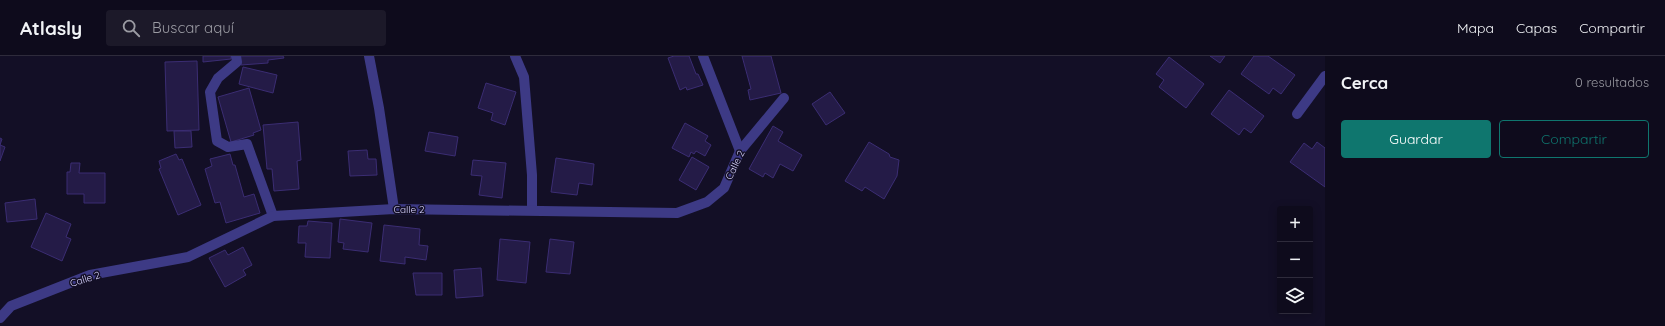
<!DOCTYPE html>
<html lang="es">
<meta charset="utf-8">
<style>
body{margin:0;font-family:Quicksand,sans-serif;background:#1c1929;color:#f1f3f6}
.controls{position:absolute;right:12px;bottom:12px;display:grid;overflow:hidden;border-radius:4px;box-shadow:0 2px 10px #0003}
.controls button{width:36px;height:36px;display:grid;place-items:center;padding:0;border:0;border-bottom:1px solid #2e2b3b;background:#0e0b1c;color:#f1f3f6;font:20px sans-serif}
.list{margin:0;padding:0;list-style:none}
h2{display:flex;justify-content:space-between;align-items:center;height:52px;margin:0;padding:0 16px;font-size:17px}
h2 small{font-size:13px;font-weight:400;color:#9b9ba3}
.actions{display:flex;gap:8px;padding:12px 16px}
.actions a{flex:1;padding:9px 0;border:1px solid #0f766e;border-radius:4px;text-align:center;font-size:14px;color:#0f766e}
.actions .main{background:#0f766e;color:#fff}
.icon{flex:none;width:22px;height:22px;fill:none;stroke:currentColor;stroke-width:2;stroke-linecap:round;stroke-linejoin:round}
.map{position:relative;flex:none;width:1325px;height:270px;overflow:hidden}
header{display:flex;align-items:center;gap:24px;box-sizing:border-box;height:56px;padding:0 20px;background:#0e0b1c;border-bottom:1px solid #2e2b3b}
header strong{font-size:19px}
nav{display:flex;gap:22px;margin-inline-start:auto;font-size:14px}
.search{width:280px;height:36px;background:#1c1929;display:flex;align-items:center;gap:10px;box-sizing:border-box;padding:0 14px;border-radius:4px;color:#9b9ba3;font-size:15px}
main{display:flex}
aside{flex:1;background:#0e0b1c}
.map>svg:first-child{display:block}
.building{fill:#241b47;stroke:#3b2d73}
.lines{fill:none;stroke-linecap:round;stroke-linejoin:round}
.minor{stroke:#3d3a85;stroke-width:10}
.labels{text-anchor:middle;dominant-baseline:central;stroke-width:3;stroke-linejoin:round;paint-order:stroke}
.street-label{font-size:10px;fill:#d9d4ff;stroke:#130f26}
</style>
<header>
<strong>Atlasly</strong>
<div class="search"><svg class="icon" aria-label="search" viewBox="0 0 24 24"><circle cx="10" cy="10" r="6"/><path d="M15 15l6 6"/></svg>Buscar aquí</div>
<nav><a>Mapa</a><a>Capas</a><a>Compartir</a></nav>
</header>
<main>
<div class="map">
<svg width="1325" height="270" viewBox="0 0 1325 270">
<rect width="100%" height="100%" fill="#130f26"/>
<!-- building -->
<g class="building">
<polygon points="203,0 231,0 231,3 203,6"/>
<polygon points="240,0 283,0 284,2 268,4 268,7 241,9"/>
<polygon points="674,0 689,0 696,18 698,18 703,29 687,34 686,31 680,34 668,2"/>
<polygon points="742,0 771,0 781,37 750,44 748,34 751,33"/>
<polygon points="1210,0 1225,0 1220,7"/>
<polygon points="1254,0 1268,0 1295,19 1281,38 1273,32 1269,38 1241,18"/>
<polygon points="1169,1 1204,28 1186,52 1159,31 1164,24 1156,18"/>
<polygon points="197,5 199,74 167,75 165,6"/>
<polygon points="243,11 277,19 273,37 239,28"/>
<polygon points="486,27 516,36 505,69 491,64 493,57 478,52"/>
<polygon points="249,32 261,74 253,77 254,79 231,86 218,41"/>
<polygon points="1229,34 1264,60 1251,77 1244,72 1239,79 1211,58"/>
<polygon points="830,36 845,57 826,69 812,48"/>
<polygon points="298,66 301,104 297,105 299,133 274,135 272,113 267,113 263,69"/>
<polygon points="685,67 708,80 705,85 711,89 705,100 696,95 694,98 691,96 689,101 672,92"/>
<polygon points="773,70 783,76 778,85 802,99 793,115 780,108 773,122 765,117 763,121 749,113"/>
<polygon points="174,75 191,75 192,91 175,92"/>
<polygon points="429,76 458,81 455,100 425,95"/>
<polygon points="0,82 2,83 0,89 5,91 0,105"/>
<polygon points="869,86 889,98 890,101 899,104 897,120 884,143 865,131 862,135 845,125"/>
<polygon points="1317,86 1325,92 1325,131 1290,106 1304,87 1312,93"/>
<polygon points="367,94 368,103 376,103 377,119 350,120 348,95"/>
<polygon points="176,98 179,104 182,103 201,149 178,159 159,113 161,112 159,105"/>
<polygon points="230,98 233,109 235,109 244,141 254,138 260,157 226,167 220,146 215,147 205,113 212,110 210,103"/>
<polygon points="692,101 709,111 696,134 679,124"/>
<polygon points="556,102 594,108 592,129 579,127 577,139 551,136"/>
<polygon points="473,104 506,107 502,142 479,139 482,120 471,119"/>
<polygon points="71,107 80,107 79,117 105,117 105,147 84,147 84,138 67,138 67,116 70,116"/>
<polygon points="35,143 37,163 7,166 5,147"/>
<polygon points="46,157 71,168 66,181 71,183 62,205 31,191"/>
<polygon points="340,163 372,167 368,196 343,193 344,187 338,186"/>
<polygon points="308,165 332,167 330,202 305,201 306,187 298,187 299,170 307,170"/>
<polygon points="384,169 420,173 419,189 428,190 426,204 405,201 405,208 380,205"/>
<polygon points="500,183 530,186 526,227 497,224"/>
<polygon points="550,183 574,186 570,218 546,216"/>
<polygon points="243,191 252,209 243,214 246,219 225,231 209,202 225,194 228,199"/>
<polygon points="481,212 483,240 456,242 454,214"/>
<polygon points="413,217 442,217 442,239 416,239"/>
</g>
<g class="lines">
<!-- minor -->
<g class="minor">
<polyline points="236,0 237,6 218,22 210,36 217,85 228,91 247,88 273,160"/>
<polyline points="369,0 379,52 394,153"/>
<polyline points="515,0 524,21 532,119 532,154"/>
<polyline points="703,0 740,95"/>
<polyline points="1297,58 1325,20"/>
<polyline points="0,262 11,250 90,219 188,201 273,160 394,153 677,157 707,146 724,132 740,95 784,42"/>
</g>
</g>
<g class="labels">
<!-- street labels -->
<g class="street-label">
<text transform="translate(735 109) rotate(-64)">Calle 2</text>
<text x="409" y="153">Calle 2</text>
<text transform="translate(85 223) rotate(-17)">Calle 2</text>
</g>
</g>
</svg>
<div class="controls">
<button>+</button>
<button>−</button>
<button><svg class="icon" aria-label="layers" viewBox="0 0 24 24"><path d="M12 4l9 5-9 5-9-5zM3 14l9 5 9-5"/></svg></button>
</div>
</div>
<aside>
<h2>Cerca<small>0 resultados</small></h2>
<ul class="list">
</ul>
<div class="actions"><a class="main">Guardar</a><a>Compartir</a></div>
</aside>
</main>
